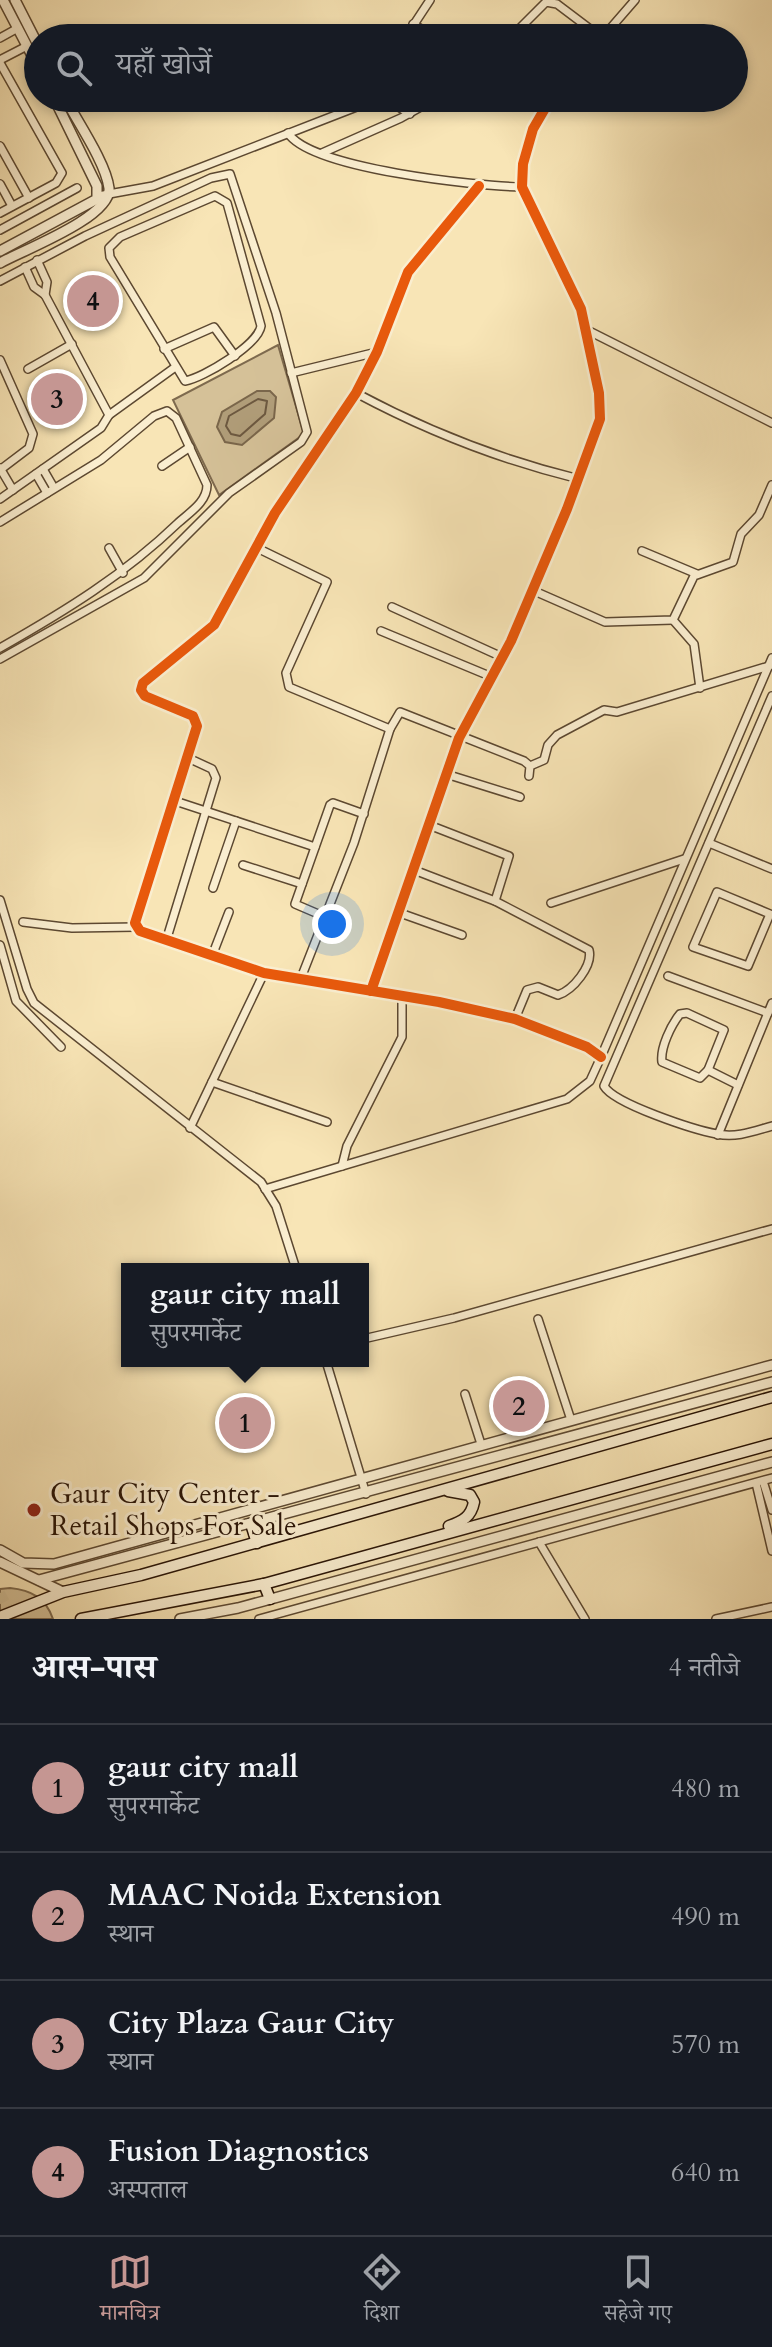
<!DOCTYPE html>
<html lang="hi">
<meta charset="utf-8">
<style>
body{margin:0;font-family:Cardo,"Noto Serif Devanagari",serif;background:#242831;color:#f1f3f6}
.you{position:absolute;left:332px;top:924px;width:28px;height:28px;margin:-20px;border:6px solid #fff;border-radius:50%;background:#1a73e8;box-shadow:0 0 0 12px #1a73e833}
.badge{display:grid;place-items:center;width:52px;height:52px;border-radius:50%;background:#c59692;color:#111;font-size:26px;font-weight:700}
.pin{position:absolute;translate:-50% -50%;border:4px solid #fff;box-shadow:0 2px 8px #0006}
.popup{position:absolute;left:121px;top:1263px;width:248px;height:104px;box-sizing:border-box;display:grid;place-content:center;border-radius:0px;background:#171b24;filter:drop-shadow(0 2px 6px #0005);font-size:26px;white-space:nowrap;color:#9ea1a6}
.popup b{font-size:30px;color:#f1f3f6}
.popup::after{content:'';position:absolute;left:50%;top:100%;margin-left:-16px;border:16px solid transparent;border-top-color:#171b24}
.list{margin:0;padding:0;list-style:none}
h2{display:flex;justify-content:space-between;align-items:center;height:104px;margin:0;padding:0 32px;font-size:34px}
h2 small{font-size:26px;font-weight:400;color:#9ea1a6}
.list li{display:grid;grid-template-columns:52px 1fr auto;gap:24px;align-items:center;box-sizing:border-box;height:128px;padding:0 32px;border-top:2px solid #363941}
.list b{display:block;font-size:30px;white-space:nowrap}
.list p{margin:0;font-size:26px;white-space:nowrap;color:#9ea1a6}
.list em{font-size:26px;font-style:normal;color:#9ea1a6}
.icon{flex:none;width:44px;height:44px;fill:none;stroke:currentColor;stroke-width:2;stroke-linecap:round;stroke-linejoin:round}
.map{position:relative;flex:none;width:772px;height:1619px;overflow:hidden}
.search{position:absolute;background:#171b24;box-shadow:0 4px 12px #0003;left:24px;right:24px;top:24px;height:88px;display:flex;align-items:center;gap:20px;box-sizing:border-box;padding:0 28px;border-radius:44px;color:#9ea1a6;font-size:30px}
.sheet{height:616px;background:#171b24}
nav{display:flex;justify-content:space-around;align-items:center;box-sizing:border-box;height:112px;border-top:2px solid #363941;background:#171b24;font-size:22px;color:#9ea1a6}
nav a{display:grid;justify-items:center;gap:4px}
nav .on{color:#c59692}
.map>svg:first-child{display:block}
.green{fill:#d5c198;stroke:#7e6a4e;stroke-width:2}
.water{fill:#b19e7a;stroke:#7a664b;stroke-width:2}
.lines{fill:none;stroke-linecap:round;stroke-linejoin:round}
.shore{stroke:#6c5840;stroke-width:2}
.secondary-tunnel{stroke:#cebb93;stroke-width:10;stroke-dasharray:10 5;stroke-linecap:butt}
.minor-casing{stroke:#5c4831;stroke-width:10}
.tertiary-casing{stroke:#5c4831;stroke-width:12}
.secondary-casing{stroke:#281305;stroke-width:13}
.minor{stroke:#faeed0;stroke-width:7}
.tertiary{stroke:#faeed0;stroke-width:9}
.secondary{stroke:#faeed0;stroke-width:10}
.cycleway-casing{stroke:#faeed0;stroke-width:15}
.cycleway{stroke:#e8590c;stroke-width:10}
.poi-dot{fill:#8f2418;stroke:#faeed0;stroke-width:3}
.labels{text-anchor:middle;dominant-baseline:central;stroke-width:6;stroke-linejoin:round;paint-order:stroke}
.poi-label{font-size:28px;fill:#281305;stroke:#faeed0;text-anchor:start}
</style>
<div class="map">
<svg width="772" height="1619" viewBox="0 0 772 1619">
<rect width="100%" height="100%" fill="#f8e5b6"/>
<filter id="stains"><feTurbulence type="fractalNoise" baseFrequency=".0025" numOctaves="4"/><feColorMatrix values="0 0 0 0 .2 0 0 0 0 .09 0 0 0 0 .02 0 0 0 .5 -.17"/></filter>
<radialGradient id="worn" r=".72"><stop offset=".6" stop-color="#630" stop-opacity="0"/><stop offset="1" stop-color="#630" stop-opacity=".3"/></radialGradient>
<!-- green -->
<g class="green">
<polygon points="278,345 304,434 219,495 173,400"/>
<path d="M10,1588C31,1590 46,1598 53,1619H0V1589Z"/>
</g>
<!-- water -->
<polygon class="water" points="257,391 270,391 276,397 274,418 242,445 225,442 217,427 222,412"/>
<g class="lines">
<!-- shore -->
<polygon class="shore" points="258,399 267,401 265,414 240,436 231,434 226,426 229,416"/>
<!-- secondary-tunnel -->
<polyline class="secondary-tunnel" points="0,1593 14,1619"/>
<defs>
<g id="minor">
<polyline points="413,24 436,38"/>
<polyline points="0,38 18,28"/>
<polyline points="405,38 430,0"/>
<polyline points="510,38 546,2 557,4 602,38 635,0"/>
<polyline points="0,60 27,46"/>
<polyline points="0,63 62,173 56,183 0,213"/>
<polyline points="384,98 410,114 408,107 413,98"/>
<path d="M288,133C311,169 477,186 522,187"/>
<polyline points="0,146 29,198"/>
<polyline points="322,153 401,118 437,98"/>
<polyline points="0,184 12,206"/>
<polyline points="479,186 408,272 377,352 356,393 275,513 214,625 143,683 141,690 145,696 193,716 197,726 135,923 140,931 264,973 439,1002 515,1019 587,1047 601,1057"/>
<polyline points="98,196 153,186 359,106 368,98"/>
<path d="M215,196L227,203L261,326C258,345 203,378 185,381L110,257L109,248L120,237Z"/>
<polyline points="0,230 77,188"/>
<polyline points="37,260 47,282 45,295"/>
<polyline points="0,281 85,236 211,178 230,174 276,313 307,432 301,442 229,493 144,578 0,659"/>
<polyline points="585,329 772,423"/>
<polyline points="164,349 214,327 235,356"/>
<polyline points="0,360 33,434 29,448 0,470"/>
<polyline points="28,369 72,344"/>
<polyline points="291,373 377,352"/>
<path d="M356,393C427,431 501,460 579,479"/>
<polyline points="109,415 174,368"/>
<polyline points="162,466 190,447"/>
<polyline points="0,468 13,490"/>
<polyline points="43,469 54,488"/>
<polyline points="36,474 47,493"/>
<polyline points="0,499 101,428 109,415 45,295 34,287 25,267"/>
<path d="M0,522L101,460L154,416L167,411L176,418L207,485C207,502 190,512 178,523C124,575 65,611 0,648"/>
<polyline points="255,547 327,582 286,673 289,687 390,729"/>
<polyline points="109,548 123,573"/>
<polyline points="642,551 697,574"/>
<polyline points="532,590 605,622 673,620 694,576 733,562 741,534 759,515 772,485"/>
<polyline points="392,607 502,657"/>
<polyline points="673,620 694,644 700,688"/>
<polyline points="381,631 492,677"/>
<path d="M772,696L604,1086C614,1104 695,1130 717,1134C737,1138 754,1131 772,1126"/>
<polyline points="530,766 544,760 548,745 557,735 604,710 617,712 769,666"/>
<polyline points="446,774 520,797"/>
<polyline points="172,800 315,847"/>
<polyline points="429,825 509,856 495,901"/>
<polyline points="709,843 772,869"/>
<polyline points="243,865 302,884"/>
<path d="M414,870L495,901L589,950C593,966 573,990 558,995L538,987L527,990L515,1019"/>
<polyline points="213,888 236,821"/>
<polygon points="717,892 770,914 748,966 693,947"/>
<polyline points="0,900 27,989 34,1003 261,1182 276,1206 296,1269"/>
<polyline points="551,903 684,859"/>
<polyline points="400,913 462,935"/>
<polyline points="323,916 295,904 330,805 333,803 364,814"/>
<polyline points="23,922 72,928 136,927"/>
<polyline points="166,941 216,778 212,769 186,757"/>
<polyline points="0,945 16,1001 61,1047"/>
<polyline points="212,956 229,912"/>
<polyline points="668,976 768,1013"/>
<polyline points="301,978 354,843 390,729 400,712 524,761 530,766 529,776"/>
<polyline points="371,991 459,738 511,641 567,509 600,419 599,393 581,309 522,187 523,164 533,129 551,98"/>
<path d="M687,1013L724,1030L708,1070L700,1078L662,1062C660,1048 671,1025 680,1014Z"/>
<polyline points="708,1070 738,1085"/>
<polyline points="212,1082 327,1122"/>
<polyline points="190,1128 264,973"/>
<polyline points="718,1135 772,1003"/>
<polyline points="342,1166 347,1146 402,1037 402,996"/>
<polyline points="265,1189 567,1099 590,1081 601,1057 772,658"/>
<polyline points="538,1319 571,1420"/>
<polyline points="363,1339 454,1318 772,1229"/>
<polyline points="326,1361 366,1494"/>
<polyline points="465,1394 481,1444"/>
<polyline points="763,1481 772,1510"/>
<polyline points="756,1483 772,1551"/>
<polyline points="539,1542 585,1619"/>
<polyline points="259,1619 772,1478"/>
<polyline points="716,1619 772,1607"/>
</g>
<g id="tertiary">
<polyline points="3,0 38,67"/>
<polyline points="15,0 38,45"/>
<polyline points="0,251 97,199 97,186 54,98"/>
<path d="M0,263C23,250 112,217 109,188C106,163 77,121 65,98"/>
<polyline points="0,1550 23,1563 54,1564 772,1365"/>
<polyline points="0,1562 63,1592"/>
<polyline points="39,1580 772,1382"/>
<polyline points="180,1619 238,1608 772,1462"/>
</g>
<g id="secondary">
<path d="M448,1491L470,1495L474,1502C471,1517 463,1521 449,1526"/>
<polyline points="251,1524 257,1543"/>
<polyline points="264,1584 270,1599"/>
<polyline points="0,1617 63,1592 141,1575 772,1397"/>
<polyline points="81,1619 264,1584 772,1444"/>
</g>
</defs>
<!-- minor casing -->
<use href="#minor" class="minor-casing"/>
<!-- tertiary casing -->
<use href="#tertiary" class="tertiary-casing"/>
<!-- secondary casing -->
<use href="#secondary" class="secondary-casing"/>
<!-- minor -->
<use href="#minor" class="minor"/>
<!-- tertiary -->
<use href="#tertiary" class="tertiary"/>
<!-- secondary -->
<use href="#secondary" class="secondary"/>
<defs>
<g id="cycleway">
<polyline points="479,186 408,272 377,352 356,393 275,513 214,625 143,683 141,690 145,696 193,716 197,726 135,923 140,931 264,973 439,1002 515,1019 587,1047 601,1057"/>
<polyline points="371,991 459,738 511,641 567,509 600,419 599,393 581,309 522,187 523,164 533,129 551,98"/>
</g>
</defs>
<!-- cycleway casing -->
<use href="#cycleway" class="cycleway-casing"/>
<!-- cycleway -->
<use href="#cycleway" class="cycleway"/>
</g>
<!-- markers -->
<circle class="poi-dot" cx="34" cy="1510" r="8"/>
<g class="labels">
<!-- poi labels -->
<g class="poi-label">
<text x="50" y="1494">Gaur City Center -<tspan x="50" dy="32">Retail Shops For Sale</tspan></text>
</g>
</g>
<rect width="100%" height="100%" filter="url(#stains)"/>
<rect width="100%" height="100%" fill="url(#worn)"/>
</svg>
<div class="you"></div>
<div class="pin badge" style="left:245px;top:1423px">1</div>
<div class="popup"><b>gaur city mall</b>सुपरमार्केट</div>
<div class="pin badge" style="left:519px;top:1406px">2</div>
<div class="pin badge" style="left:57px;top:399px">3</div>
<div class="pin badge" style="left:93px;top:301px">4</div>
<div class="search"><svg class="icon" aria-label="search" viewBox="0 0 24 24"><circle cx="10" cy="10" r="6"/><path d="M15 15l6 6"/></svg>यहाँ खोजें</div>
</div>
<section class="sheet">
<h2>आस-पास<small>4 नतीजे</small></h2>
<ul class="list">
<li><span class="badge">1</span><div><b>gaur city mall</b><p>सुपरमार्केट</p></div><em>480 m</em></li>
<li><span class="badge">2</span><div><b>MAAC Noida Extension</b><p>स्थान</p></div><em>490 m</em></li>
<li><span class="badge">3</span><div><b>City Plaza Gaur City</b><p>स्थान</p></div><em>570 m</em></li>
<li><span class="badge">4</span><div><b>Fusion Diagnostics</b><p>अस्पताल</p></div><em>640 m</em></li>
</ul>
</section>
<nav>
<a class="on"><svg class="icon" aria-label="map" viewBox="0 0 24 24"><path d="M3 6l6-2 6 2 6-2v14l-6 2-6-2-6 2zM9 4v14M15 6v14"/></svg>मानचित्र</a>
<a><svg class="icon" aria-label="directions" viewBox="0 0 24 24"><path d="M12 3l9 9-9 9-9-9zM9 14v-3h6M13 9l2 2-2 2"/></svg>दिशा</a>
<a><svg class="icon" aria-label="saved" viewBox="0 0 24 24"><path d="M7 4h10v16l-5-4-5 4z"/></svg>सहेजे गए</a>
</nav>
